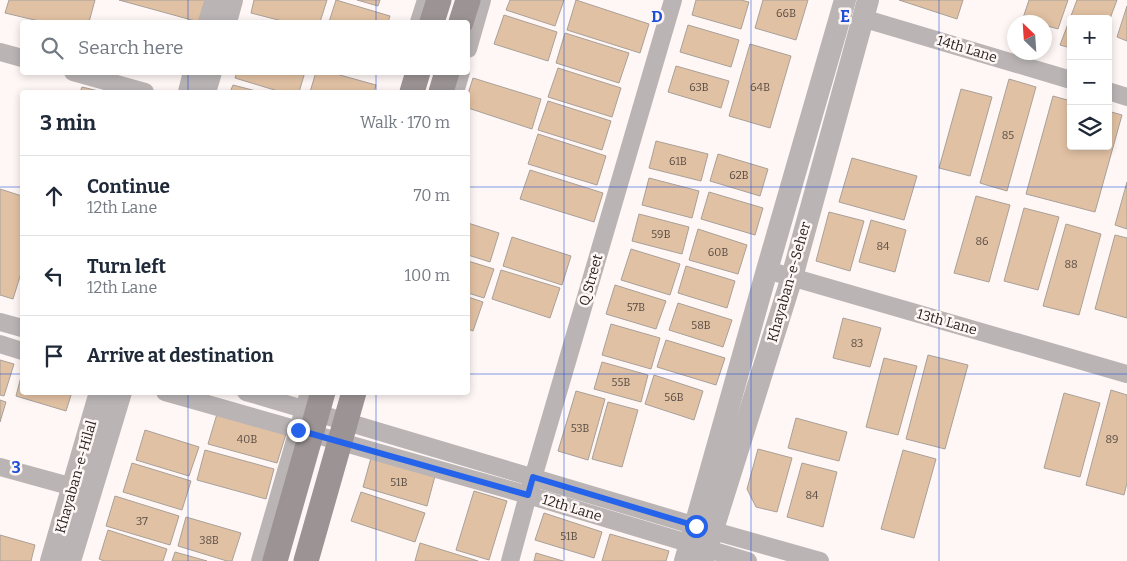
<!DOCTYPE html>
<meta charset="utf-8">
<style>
body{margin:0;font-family:Bitter,serif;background:#f6f6f7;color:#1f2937}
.controls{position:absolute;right:15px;top:15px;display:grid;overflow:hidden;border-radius:5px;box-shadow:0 2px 8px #0003}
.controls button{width:45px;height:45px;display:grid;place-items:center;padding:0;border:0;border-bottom:1px solid #e0e1e3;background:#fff;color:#1f2937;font:25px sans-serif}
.compass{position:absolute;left:1007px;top:15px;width:45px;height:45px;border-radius:50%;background:#fff;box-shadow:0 2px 8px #0003;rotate:335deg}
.stop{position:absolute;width:15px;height:15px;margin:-11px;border:4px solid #2563eb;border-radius:50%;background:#fff}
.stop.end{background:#2563eb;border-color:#fff;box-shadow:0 1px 5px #0008}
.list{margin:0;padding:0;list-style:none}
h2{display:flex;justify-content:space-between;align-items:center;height:65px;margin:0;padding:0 20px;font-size:21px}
h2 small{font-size:16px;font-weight:400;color:#747a83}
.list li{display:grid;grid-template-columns:32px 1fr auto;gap:15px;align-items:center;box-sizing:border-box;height:80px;padding:0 20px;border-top:1px solid #e0e1e3}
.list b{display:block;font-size:19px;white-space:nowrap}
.list p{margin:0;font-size:16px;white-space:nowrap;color:#747a83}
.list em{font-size:16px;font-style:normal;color:#747a83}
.icon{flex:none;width:28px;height:28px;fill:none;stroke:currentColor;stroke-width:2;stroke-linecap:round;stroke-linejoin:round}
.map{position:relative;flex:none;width:1127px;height:561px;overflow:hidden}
.search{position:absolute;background:#fff;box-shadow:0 2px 8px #0003;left:20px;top:20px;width:450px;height:55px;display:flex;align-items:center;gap:12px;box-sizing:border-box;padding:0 18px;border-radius:5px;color:#747a83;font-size:19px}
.panel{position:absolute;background:#fff;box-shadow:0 2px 8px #0003;left:20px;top:90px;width:450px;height:305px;border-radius:5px}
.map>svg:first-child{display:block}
.building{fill:#e1c1a3;stroke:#a8a099}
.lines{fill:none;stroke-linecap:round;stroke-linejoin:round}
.minor{stroke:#bab4b5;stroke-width:18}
.tertiary{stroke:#bab4b5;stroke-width:22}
.secondary{stroke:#9b9394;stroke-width:25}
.route{stroke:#2563eb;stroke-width:6}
.grid{fill:none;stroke:#1d4ed8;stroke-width:1;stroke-opacity:0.55}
.labels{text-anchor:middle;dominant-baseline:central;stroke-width:5;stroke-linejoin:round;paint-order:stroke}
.number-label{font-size:11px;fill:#584c44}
.street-label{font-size:14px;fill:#2a2524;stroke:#fff7f5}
.grid-label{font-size:16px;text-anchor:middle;font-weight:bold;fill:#1d4ed8;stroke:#fff7f5;stroke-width:5;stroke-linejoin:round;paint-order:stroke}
</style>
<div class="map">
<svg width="1127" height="561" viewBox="0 0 1127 561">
<rect width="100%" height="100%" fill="#fff7f5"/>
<!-- building -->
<g class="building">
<polygon points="9,0 95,0 89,22 43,22 5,13"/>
<polygon points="119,0 205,0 199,22"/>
<polygon points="254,0 327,0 320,22 286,22 251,13"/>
<polygon points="336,0 390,16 388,22 329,22"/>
<polygon points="357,0 380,0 378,6"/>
<polygon points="510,0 564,0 555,26 506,10"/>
<polygon points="576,0 649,24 640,53 567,30"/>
<polygon points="696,0 741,0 749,2 741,29 692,15"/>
<polygon points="763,0 808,0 796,40 755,28"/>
<polygon points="899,0 963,0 957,19"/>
<polygon points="1029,0 1068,0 1058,29 1044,25 1044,22 1037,22 1023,18"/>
<polygon points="1077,0 1117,0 1108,24 1108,19 1071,19 1071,48 1060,45"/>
<polygon points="1127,6 1127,41 1117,37"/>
<polygon points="504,15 557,32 548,61 494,44"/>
<polygon points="688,25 739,40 731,67 680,52"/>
<polygon points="565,33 629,53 619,83 556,63"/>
<polygon points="750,44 791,56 770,128 729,116"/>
<polygon points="676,66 729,81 721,108 668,92"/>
<polygon points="558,68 621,88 612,117 548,97"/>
<polygon points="237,72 305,72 299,92 281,92 235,78"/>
<polygon points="316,72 329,72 376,85 374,92 310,92"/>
<polygon points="473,78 541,99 532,129 468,108 468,94"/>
<polygon points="1009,79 1036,87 1007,191 980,183"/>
<polygon points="233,85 260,92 230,92"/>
<polygon points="82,87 103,92 80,92"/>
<polygon points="961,89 992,97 970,176 939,168"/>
<polygon points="1053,96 1071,101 1071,146 1108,146 1108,111 1122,115 1095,212 1026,194"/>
<polygon points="548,101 611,121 602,150 538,130"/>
<polygon points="538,134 606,156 597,185 528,164"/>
<polygon points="656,141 708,154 701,181 649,168"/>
<polygon points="718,154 768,169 760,196 710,181"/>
<polygon points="852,158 917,176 904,220 839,202"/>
<polygon points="530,170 603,193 594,222 520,199"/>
<polygon points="649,178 699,191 692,218 642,205"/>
<polygon points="1127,182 1127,229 1115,225"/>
<polygon points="0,189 22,196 22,270 13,299 0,295"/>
<polygon points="709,192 763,208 755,235 701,219"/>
<polygon points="976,196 1010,205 989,282 954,273"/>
<polygon points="1024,208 1059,217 1038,290 1004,281"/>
<polygon points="829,212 864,221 850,271 816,261"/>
<polygon points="639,214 689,227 682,254 632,241"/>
<polygon points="871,220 906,230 895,272 859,262"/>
<polygon points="468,223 499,233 490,262 468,255"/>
<polygon points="1066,224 1101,234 1079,315 1043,306"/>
<polygon points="698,229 747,245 738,274 689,260"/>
<polygon points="1115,235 1127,238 1127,318 1095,309"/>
<polygon points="512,237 571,256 562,285 503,266"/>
<polygon points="631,249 680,264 670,295 621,280"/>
<polygon points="468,261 494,269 484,298 468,293"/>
<polygon points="686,266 735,281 727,308 678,293"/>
<polygon points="501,270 560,288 550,318 492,299"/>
<polygon points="615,285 666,301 656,329 606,314"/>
<polygon points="468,297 483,302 473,331 468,329"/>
<polygon points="678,303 732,320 723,347 669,330"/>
<polygon points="843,318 881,328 870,367 833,358"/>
<polygon points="611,324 660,338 651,369 602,355"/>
<polygon points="666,340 725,358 716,385 657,367"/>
<polygon points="928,355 968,365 945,449 906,439"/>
<polygon points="884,358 917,366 898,435 866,427"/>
<polygon points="0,360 14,364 4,396 0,395"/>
<polygon points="602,362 648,375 641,402 594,389"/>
<polygon points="22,373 22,392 72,392 66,411 16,396"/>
<polygon points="654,375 703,391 694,420 645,404"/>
<polygon points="1111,390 1127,395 1127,483 1124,495 1086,485"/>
<polygon points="576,391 605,399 588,460 558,451"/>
<polygon points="1064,393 1100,403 1080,477 1044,468"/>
<polygon points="0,400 6,402 0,422"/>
<polygon points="608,402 638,410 622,467 592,459"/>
<polygon points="217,414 286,434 277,463 208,444"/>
<polygon points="796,418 847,432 839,461 788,448"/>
<polygon points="145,430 199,447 189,476 136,460"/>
<polygon points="758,449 792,458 777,512 756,507 747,489"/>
<polygon points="205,450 274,469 266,499 197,480"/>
<polygon points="903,450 936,459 914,538 881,529"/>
<polygon points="371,458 435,476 427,506 363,487"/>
<polygon points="132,463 191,481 182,510 123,492"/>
<polygon points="802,463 837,472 823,527 787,517"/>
<polygon points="474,491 507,501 489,560 456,550"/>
<polygon points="361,492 425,513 415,542 351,521"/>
<polygon points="115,496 179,516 170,545 106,526"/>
<polygon points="544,513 602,532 594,558 535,540"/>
<polygon points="186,517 241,533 232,561 227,561 178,546"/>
<polygon points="108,530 167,549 163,561 104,561 99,559"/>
<polygon points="610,534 669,551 666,561 602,561"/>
<polygon points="0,535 35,545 31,561 0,561"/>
<polygon points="420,543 478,561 415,561"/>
<polygon points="175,552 207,561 172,561"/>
<polygon points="536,553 563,561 534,561"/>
</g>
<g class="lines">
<!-- minor -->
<g class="minor">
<polyline points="862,18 1071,80"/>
<polyline points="419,22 426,0"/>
<polyline points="468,49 482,0"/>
<polyline points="0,52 22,58"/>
<polyline points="73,72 145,92"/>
<polyline points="1108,91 1127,97"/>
<polyline points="455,92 461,72"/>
<polyline points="767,270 1127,374"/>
<polyline points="0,322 22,328"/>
<polyline points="0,344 22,351"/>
<polyline points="165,392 528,495 748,561"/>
<polyline points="246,392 696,526 820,561"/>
<polyline points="0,467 73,487"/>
<polyline points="260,561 309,392"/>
<polyline points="510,561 528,495 673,0"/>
</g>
<!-- tertiary -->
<g class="tertiary">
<polyline points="209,22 216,0"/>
<polyline points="226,22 232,0"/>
<polyline points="189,92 194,72"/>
<polyline points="205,92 211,72"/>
<polyline points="51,561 100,392"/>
<polyline points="70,561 121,392"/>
<polyline points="685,561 767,270 845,0"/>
<polyline points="703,561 792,277 868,0"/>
</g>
<!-- secondary -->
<g class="secondary">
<polyline points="432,22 439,0"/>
<polyline points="461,22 468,0"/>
<polyline points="412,92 418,72"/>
<polyline points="441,92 447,72"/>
<polyline points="275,561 323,392"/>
<polyline points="306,561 354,392"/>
</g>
</g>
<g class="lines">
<!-- route -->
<polyline class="route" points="298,430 528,495 533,477 696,526"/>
</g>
<!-- grid -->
<path class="grid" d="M188,0V22M376,0V22M564,0V561M751,0V561M939,0V561M188,72V92M376,72V92M0,187H22M468,187H1127M0,374H22M468,374H1127M188,392V561M376,392V561"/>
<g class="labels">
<!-- number labels -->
<g class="number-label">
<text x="786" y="13">66B</text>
<text x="699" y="87">63B</text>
<text x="760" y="87">64B</text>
<text x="1008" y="135">85</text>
<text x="678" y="161">61B</text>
<text x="739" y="175">62B</text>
<text x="661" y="234">59B</text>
<text x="982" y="241">86</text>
<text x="883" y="246">84</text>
<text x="718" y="252">60B</text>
<text x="1071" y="264">88</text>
<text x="636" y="307">57B</text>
<text x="701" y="325">58B</text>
<text x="857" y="343">83</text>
<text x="621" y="382">55B</text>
<text x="674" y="397">56B</text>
<text x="580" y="428">53B</text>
<text x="247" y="439">40B</text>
<text x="1112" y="439">89</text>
<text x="399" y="482">51B</text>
<text x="812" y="495">84</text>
<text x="142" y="521">37</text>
<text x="569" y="536">51B</text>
<text x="209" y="540">38B</text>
</g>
<!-- street labels -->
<g class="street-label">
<text transform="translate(967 49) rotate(17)">14th Lane</text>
<text transform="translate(591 280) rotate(-74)">Q Street</text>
<text transform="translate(789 282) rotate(-74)">Khayaban-e-Seher</text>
<text transform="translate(947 322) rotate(16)">13th Lane</text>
<text transform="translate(76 477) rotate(-74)">Khayaban-e-Hilal</text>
<text transform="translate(572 508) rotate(17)">12th Lane</text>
</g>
</g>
<g class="grid-label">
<text x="657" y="22">D</text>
<text x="845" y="22">E</text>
<text x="16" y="473">3</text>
</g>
</svg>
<div class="controls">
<button>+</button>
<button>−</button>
<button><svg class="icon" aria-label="layers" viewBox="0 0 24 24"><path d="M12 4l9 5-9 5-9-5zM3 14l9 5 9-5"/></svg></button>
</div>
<svg class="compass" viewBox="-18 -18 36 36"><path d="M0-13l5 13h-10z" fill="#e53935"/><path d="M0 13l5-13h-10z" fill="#747a83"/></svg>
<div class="stop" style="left:696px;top:526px"></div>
<div class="stop end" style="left:298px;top:430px"></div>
<div class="search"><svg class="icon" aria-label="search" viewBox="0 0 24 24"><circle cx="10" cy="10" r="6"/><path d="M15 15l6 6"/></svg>Search here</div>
<section class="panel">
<h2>3 min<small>Walk · 170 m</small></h2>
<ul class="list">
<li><svg class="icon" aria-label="ahead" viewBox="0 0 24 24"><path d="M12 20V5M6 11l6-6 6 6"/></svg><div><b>Continue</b><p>12th Lane</p></div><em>70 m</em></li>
<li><svg class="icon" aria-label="left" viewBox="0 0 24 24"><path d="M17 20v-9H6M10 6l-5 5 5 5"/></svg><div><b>Turn left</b><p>12th Lane</p></div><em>100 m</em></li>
<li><svg class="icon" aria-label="arrive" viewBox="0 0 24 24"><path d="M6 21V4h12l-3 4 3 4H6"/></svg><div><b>Arrive at destination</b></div></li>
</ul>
</section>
</div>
